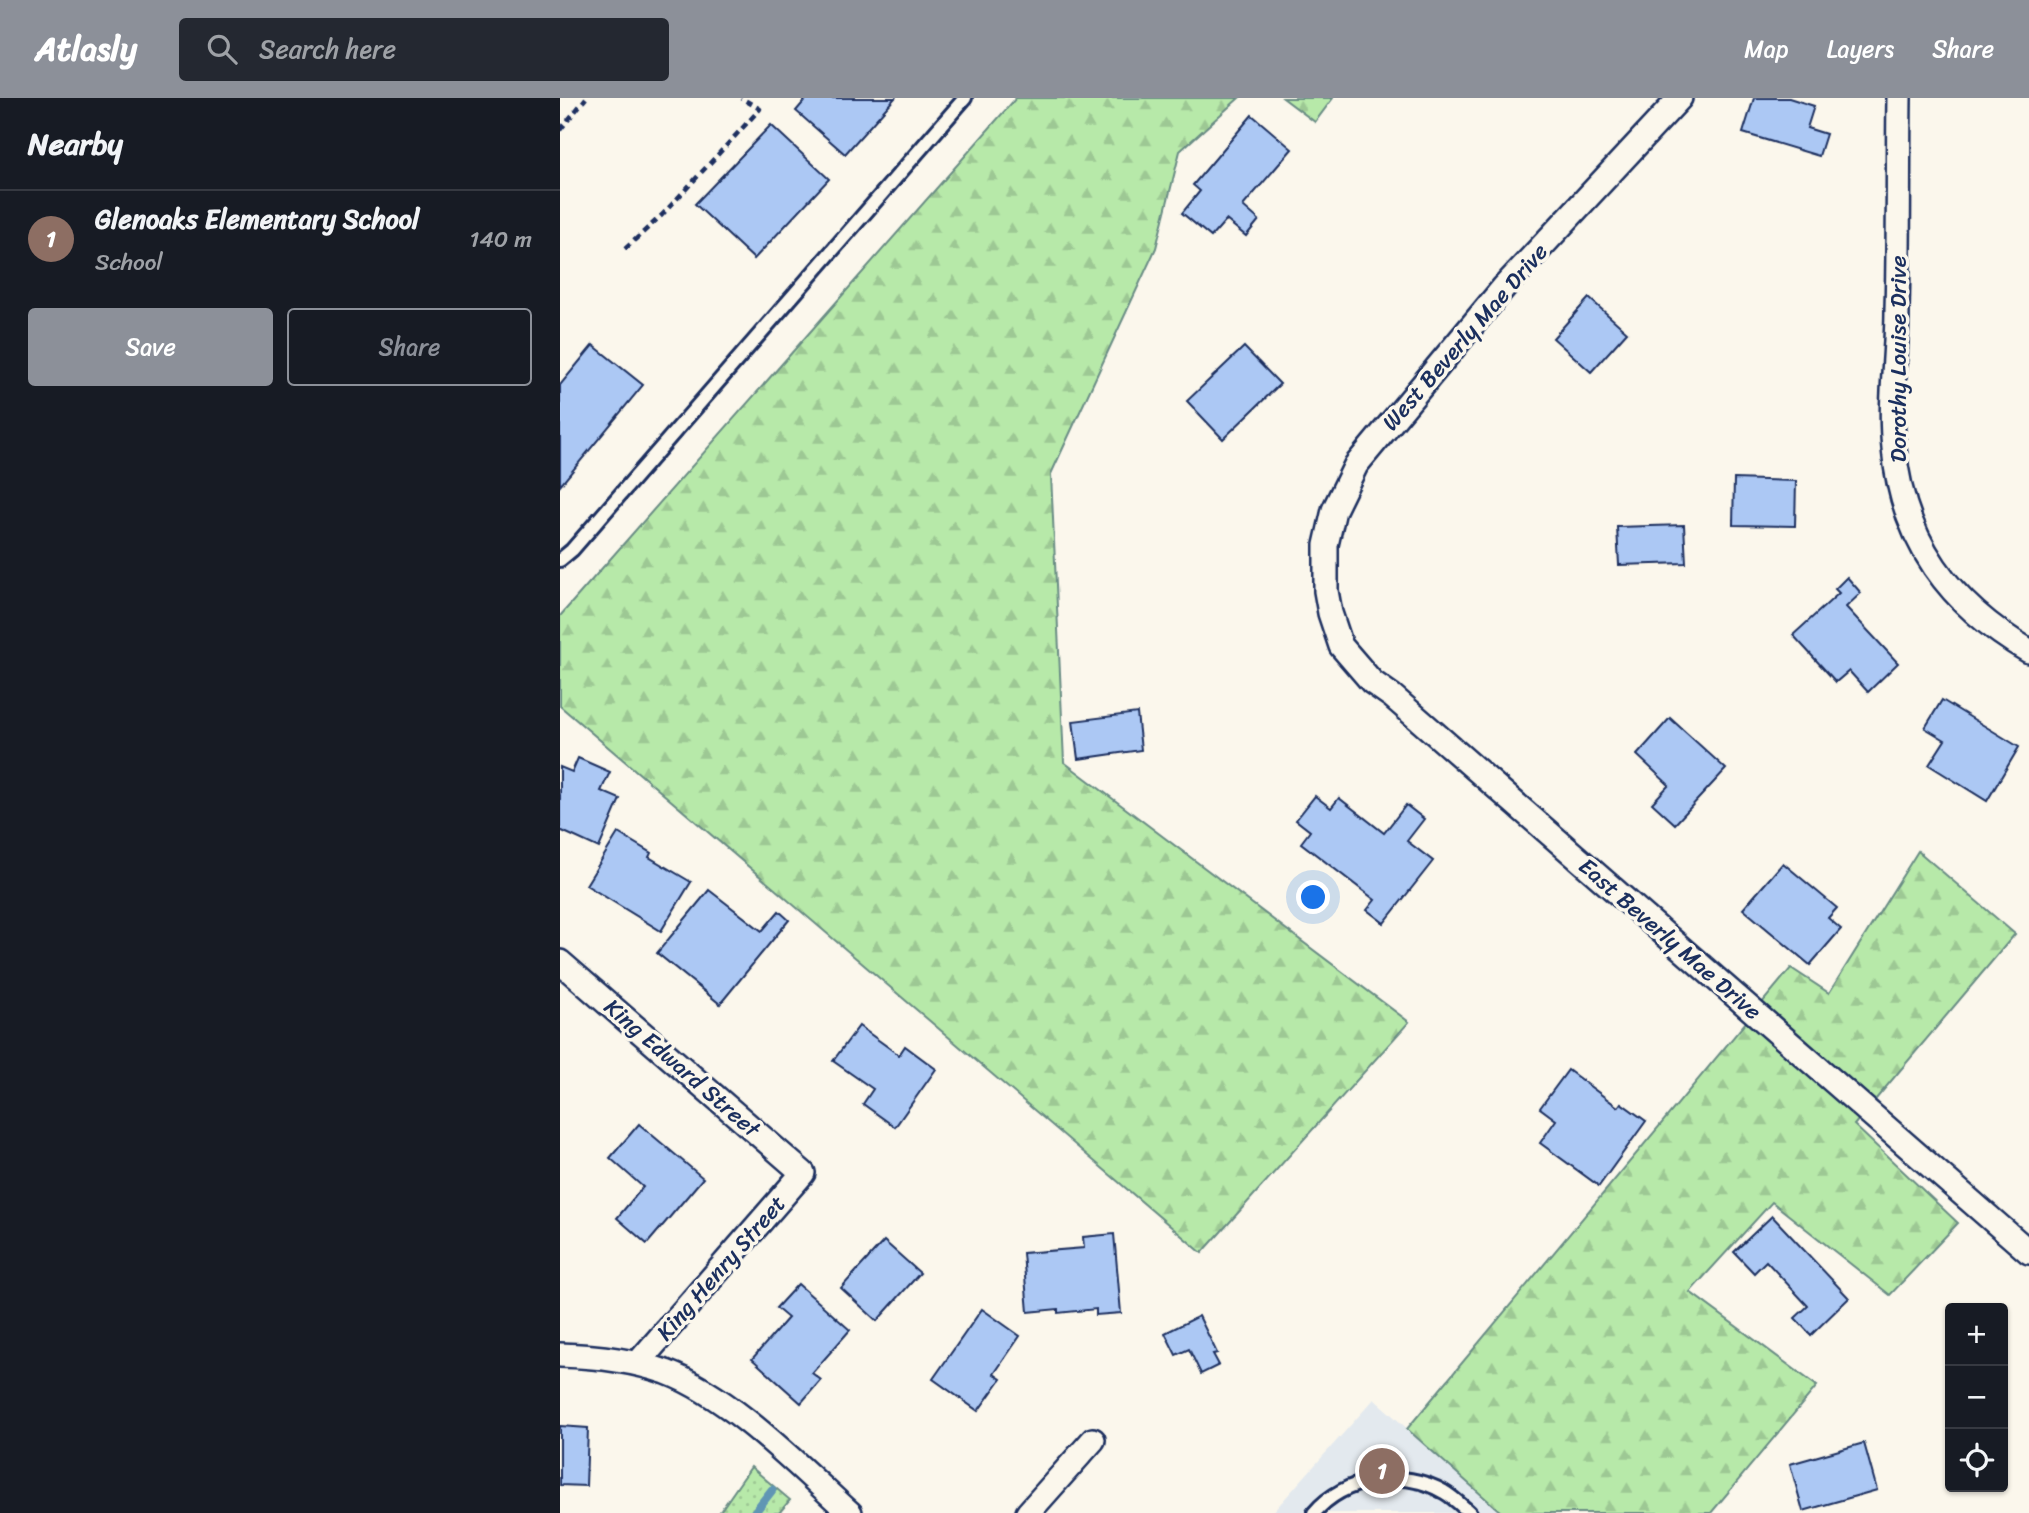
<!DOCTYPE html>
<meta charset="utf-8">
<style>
body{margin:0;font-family:Sriracha,sans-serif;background:#242831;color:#f1f3f6}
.controls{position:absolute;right:21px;bottom:21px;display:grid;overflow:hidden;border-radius:7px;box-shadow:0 2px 5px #0004}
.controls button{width:63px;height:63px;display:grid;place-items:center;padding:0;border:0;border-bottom:2px solid #363941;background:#171b24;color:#f1f3f6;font:35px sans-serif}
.you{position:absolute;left:754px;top:800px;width:24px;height:24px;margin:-18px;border:5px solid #fff;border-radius:50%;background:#1a73e8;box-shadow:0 0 0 10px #1a73e833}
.badge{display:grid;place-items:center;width:46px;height:46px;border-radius:50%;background:#8c9099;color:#fff;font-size:23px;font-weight:700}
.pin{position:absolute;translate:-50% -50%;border:4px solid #fff;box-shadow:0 2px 7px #0006}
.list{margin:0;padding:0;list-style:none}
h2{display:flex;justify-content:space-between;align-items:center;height:91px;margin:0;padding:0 28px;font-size:30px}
h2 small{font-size:23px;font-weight:400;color:#9ea1a6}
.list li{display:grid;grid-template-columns:46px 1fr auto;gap:21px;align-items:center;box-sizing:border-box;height:98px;padding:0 28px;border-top:2px solid #363941}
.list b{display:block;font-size:26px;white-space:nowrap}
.list p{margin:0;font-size:23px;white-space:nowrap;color:#9ea1a6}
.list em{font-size:23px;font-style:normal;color:#9ea1a6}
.actions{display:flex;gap:14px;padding:21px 28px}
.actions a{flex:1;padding:16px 0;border:2px solid #8c9099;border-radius:7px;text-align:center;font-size:24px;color:#8c9099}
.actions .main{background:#8c9099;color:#fff}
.icon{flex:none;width:38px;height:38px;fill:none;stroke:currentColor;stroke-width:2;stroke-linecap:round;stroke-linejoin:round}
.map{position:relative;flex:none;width:1469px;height:1415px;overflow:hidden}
header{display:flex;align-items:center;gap:42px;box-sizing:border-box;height:98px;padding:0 35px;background:#8c9099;color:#fff}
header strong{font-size:33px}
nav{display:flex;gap:38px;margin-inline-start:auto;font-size:24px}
.search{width:490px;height:63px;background:#242831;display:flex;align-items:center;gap:18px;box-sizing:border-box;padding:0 24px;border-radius:7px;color:#9ea1a6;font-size:26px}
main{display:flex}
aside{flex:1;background:#171b24}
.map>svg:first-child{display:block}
.built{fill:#e3e9ee}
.green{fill:url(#green-dots);stroke:#698c84;stroke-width:2}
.forest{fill:url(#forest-firs);stroke:#698c84;stroke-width:2}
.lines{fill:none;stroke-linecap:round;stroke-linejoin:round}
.stream{stroke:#6096b4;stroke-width:9}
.building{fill:#acc8f4;stroke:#1b2f5e;stroke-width:2}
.lane-casing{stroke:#1b2f5e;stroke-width:18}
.street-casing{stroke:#1b2f5e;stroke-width:28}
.path{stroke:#1b2f5e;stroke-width:4.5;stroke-dasharray:7 5;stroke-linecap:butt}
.lane{stroke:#fbf7ec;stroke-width:12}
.street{stroke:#fbf7ec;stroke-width:23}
.labels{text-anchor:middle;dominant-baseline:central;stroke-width:7;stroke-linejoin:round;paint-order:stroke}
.street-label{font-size:23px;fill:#1b2f5e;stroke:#fbf7ec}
</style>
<header>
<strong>Atlasly</strong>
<div class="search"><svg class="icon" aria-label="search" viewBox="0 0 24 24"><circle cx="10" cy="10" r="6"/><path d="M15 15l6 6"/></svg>Search here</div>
<nav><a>Map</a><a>Layers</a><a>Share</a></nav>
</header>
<main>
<aside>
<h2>Nearby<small></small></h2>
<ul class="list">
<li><span class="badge" style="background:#8d6e63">1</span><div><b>Glenoaks Elementary School</b><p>School</p></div><em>140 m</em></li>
</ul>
<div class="actions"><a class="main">Save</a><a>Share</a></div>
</aside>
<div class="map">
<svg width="1469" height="1415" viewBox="0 0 1469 1415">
<defs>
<pattern id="green-dots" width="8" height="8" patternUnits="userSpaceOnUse" patternTransform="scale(1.75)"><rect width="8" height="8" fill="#b7e9a9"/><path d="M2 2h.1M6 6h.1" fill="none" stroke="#9dc894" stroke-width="1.8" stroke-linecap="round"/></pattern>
<pattern id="forest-firs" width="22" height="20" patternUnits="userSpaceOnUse" patternTransform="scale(1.75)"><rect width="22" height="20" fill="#b7e9a9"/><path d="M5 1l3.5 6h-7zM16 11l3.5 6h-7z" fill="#9dc894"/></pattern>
</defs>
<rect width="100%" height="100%" fill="#fbf7ec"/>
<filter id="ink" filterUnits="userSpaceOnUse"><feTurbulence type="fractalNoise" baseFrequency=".0143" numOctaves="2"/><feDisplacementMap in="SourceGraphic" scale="14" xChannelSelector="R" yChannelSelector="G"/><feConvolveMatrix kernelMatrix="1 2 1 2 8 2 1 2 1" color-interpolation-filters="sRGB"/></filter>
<g filter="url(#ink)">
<!-- built -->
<polygon class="built" points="814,1301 942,1415 712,1415"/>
<!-- green -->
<polygon class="green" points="191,1369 230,1402 219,1415 159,1415"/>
<!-- forest -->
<g class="forest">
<polygon points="456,0 679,0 620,53 596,150 491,376 504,664 849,924 642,1155 0,608 0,518"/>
<polygon points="723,0 773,0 755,24"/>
<polygon points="1358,753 1455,836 1294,1027 1398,1125 1330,1197 1212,1104 1130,1194 1257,1288 1151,1415 942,1415 847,1331 1231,870 1269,895"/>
</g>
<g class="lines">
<!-- stream -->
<polyline class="stream" points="194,1415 212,1392"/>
</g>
<!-- building -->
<g class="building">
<polygon points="247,0 335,0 285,56 236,13"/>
<polygon points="1194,0 1229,0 1254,8 1247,30 1266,36 1259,58 1183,35"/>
<polygon points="692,17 732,51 683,108 699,122 686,138 666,122 651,139 622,115 640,93 633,87"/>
<polygon points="211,27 269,81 194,161 135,106"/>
<polygon points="1029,200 1067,234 1031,274 993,240"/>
<polygon points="33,247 83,287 0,388 0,287"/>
<polygon points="684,249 720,286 663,341 627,303"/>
<polygon points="1174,381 1236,383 1235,428 1173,427"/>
<polygon points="1124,427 1126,465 1059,467 1057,429"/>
<polygon points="1287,479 1301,495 1286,509 1338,565 1308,594 1289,573 1276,584 1233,537 1279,495 1275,491"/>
<polygon points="1382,602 1459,649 1427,703 1369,667 1385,642 1365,630"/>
<polygon points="577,615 581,652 518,661 513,623"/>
<polygon points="1110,620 1166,671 1115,726 1092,705 1109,687 1077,657"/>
<polygon points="18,660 50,674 41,693 60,701 39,750 0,732 0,669 12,674"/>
<polygon points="755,698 771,710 779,700 824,735 846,707 864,721 847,743 873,763 824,825 807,812 815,802 741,745 750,733 736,722"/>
<polygon points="58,735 91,755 89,759 131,784 101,833 26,787"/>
<polygon points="1223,765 1277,810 1268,820 1281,831 1250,867 1183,811"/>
<polygon points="149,792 202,833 219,813 229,822 160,906 97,855"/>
<polygon points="299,928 339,957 345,948 376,971 335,1029 303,1006 313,991 273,963"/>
<polygon points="1008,972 1058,1009 1061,1005 1086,1023 1039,1088 980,1045 996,1022 980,1010"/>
<polygon points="79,1026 143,1080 87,1146 57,1120 83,1089 50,1060"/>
<polygon points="1212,1118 1289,1200 1251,1237 1235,1220 1248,1208 1206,1163 1194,1175 1174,1154"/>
<polygon points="554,1136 561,1215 536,1217 536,1211 498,1215 498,1211 468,1214 463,1155 524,1150 523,1139"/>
<polygon points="324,1143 360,1175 317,1223 281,1190"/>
<polygon points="238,1186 290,1232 252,1275 261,1282 241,1305 192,1261 228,1220 216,1210"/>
<polygon points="422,1211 460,1238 434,1276 441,1281 418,1313 373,1281"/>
<polygon points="639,1218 657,1255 653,1256 659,1267 641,1276 629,1251 616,1257 605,1235"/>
<polygon points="0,1328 28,1330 26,1388 0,1387"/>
<polygon points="1304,1345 1317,1392 1243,1413 1230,1366"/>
</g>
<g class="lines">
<defs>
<g id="lane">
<polyline points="0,462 12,452 405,0"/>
<path d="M754,1415C784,1379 844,1370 884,1394C893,1399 902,1408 910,1415"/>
</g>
<g id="street">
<polyline points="1120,0 944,189 796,367 774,412 766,447 766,493 770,515 781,548 812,584 832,598 1469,1154"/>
<path d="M1339,0C1338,71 1339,142 1337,212C1337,258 1329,305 1334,350C1342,443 1390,507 1469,553"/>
<polyline points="0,864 243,1075 78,1265"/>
<path d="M0,1257C36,1258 72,1262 106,1274C172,1299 238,1368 290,1415"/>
<polyline points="468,1415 533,1342"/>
</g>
</defs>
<!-- lane casing -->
<use href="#lane" class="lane-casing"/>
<!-- street casing -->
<use href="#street" class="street-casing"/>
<!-- path -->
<g class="path">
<polyline points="0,32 26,0"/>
<polyline points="65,151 102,117 200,11 181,0"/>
</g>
<!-- lane -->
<use href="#lane" class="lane"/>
<!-- street -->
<use href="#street" class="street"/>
</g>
</g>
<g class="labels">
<!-- street labels -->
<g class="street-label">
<text transform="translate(905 239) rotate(-49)">West Beverly Mae Drive</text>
<text transform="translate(1338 261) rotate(-90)">Dorothy Louise Drive</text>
<text transform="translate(1110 841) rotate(41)">East Beverly Mae Drive</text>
<text transform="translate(122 970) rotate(41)">King Edward Street</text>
<text transform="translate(161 1170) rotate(-49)">King Henry Street</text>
</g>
</g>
</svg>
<div class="controls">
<button>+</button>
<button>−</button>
<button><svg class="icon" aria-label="locate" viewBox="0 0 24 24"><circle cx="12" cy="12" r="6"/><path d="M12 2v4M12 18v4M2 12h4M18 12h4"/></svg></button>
</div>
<div class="you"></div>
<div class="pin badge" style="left:822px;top:1373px;background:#8d6e63">1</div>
</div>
</main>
